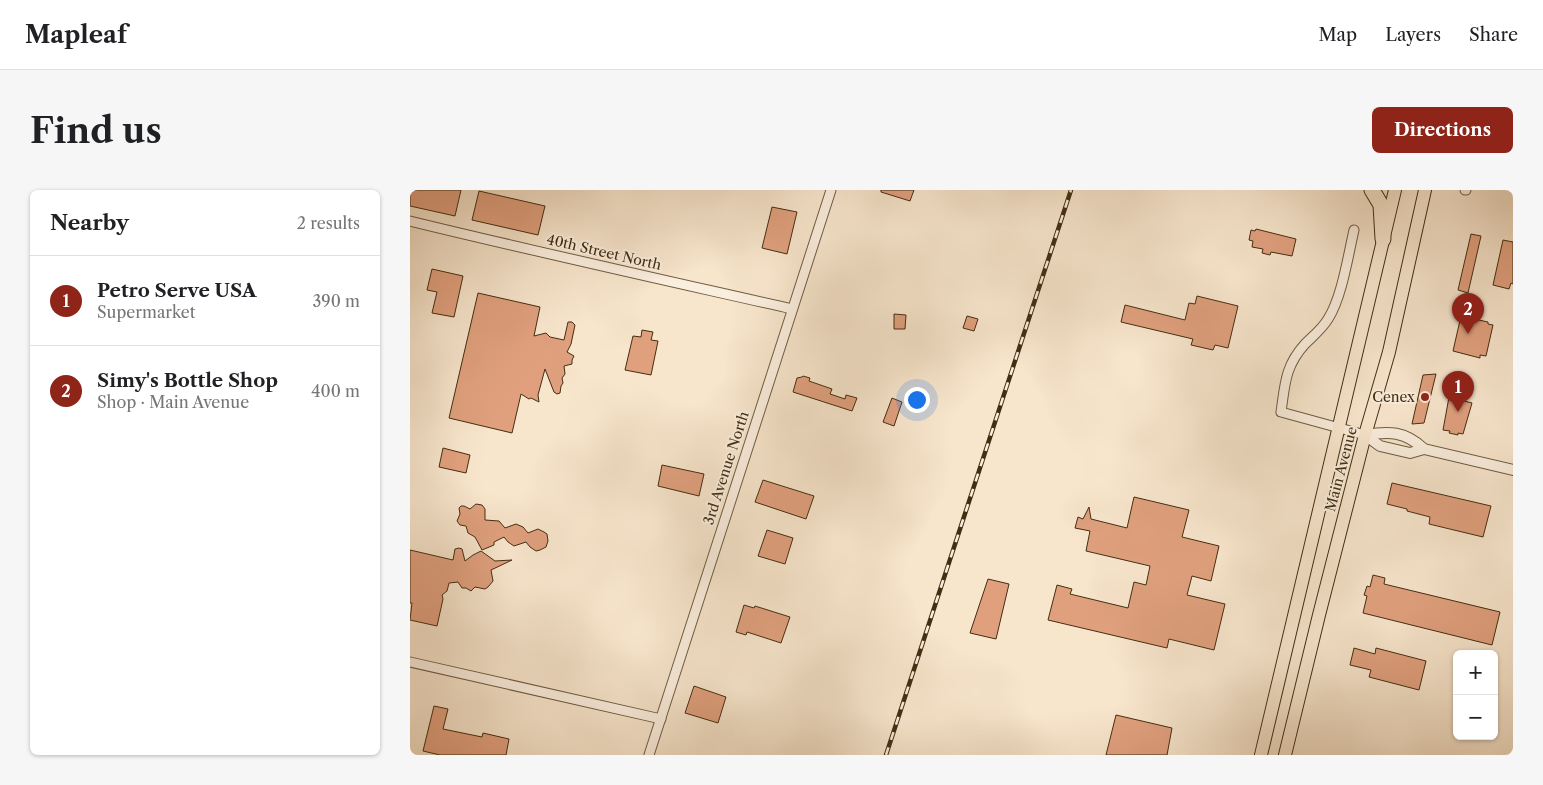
<!DOCTYPE html>
<meta charset="utf-8">
<style>
body{margin:0;font-family:"Libre Caslon Text",serif;background:#f6f6f6;color:#202124}
.controls{position:absolute;right:15px;bottom:15px;display:grid;overflow:hidden;border-radius:8px;box-shadow:0 1px 4px #0004}
.controls button{width:45px;height:45px;display:grid;place-items:center;padding:0;border:0;border-bottom:1px solid #e0e0e0;background:#fff;color:#202124;font:25px sans-serif}
.you{position:absolute;left:506px;top:209px;width:18px;height:18px;margin:-12px;border:4px solid #fff;border-radius:50%;background:#1a73e8;box-shadow:0 0 0 8px #1a73e833}
.badge{display:grid;place-items:center;width:32px;height:32px;border-radius:50%;background:#8f2418;color:#fff;font-size:16px;font-weight:700}
.pin{position:absolute;translate:-50% -41px;filter:drop-shadow(0 1px 2px #0008)}
.pin::after{content:'';position:absolute;top:26px;width:18px;height:15px;background:inherit;clip-path:polygon(0 0,100% 0,50% 100%)}
.list{margin:0;padding:0;list-style:none}
h2{display:flex;justify-content:space-between;align-items:center;height:65px;margin:0;padding:0 20px;font-size:21px}
h2 small{font-size:16px;font-weight:400;color:#757577}
.list li{display:grid;grid-template-columns:32px 1fr auto;gap:15px;align-items:center;box-sizing:border-box;height:90px;padding:0 20px;border-top:1px solid #e0e0e0}
.list b{display:block;font-size:19px;white-space:nowrap}
.list p{margin:0;font-size:16px;white-space:nowrap;color:#757577}
.list em{font-size:16px;font-style:normal;color:#757577}
.map{position:relative;flex:none;width:1103px;height:565px;overflow:hidden;border-radius:8px}
header{display:flex;align-items:center;gap:30px;box-sizing:border-box;height:70px;padding:0 25px;background:#fff;border-bottom:1px solid #e0e0e0}
header strong{font-size:24px}
nav{display:flex;gap:28px;margin-inline-start:auto;font-size:18px}
.intro{display:flex;align-items:center;justify-content:space-between;box-sizing:border-box;height:120px;padding:0 30px}
h1{margin:0;font-size:35px}
.button{padding:12px 22px;border-radius:8px;background:#8f2418;color:#fff;font-size:18px;font-weight:700}
main{display:flex;gap:30px;padding:0 30px}
aside{flex:1;background:#fff;border-radius:8px;box-shadow:0 1px 4px #0004}
.map>svg:first-child{display:block}
.building{fill:#e0a07e;stroke:#432e11}
.lines{fill:none;stroke-linecap:round;stroke-linejoin:round}
.minor-casing{stroke:#705c40;stroke-width:11}
.tertiary-casing{stroke:#705c40;stroke-width:12}
.primary-casing{stroke:#432e11;stroke-width:14}
.motorway-casing{stroke:#432e11;stroke-width:17}
.minor{stroke:#faeede;stroke-width:9}
.tertiary{stroke:#faeede;stroke-width:10}
.primary{stroke:#f7e5cc;stroke-width:12}
.motorway{stroke:#f7e5cc;stroke-width:15}
.rail-casing{stroke:#432e11;stroke-width:4.5}
.rail{stroke:#faeede;stroke-width:2.5;stroke-dasharray:8;stroke-linecap:butt}
.poi-dot{fill:#8f2418;stroke:#faeede;stroke-width:2}
.labels{text-anchor:middle;dominant-baseline:central;stroke-width:4;stroke-linejoin:round;paint-order:stroke}
.street-label{font-size:14px;fill:#432e11;stroke:#faeede}
.poi-label{font-size:14px;fill:#432e11;stroke:#faeede;text-anchor:end}
</style>
<header>
<strong>Mapleaf</strong>
<nav><a>Map</a><a>Layers</a><a>Share</a></nav>
</header>
<div class="intro"><h1>Find us</h1><a class="button">Directions</a></div>
<main>
<aside>
<h2>Nearby<small>2 results</small></h2>
<ul class="list">
<li><span class="badge">1</span><div><b>Petro Serve USA</b><p>Supermarket</p></div><em>390 m</em></li>
<li><span class="badge">2</span><div><b>Simy's Bottle Shop</b><p>Shop · Main Avenue</p></div><em>400 m</em></li>
</ul>
</aside>
<div class="map">
<svg width="1103" height="565" viewBox="0 0 1103 565">
<rect width="100%" height="100%" fill="#f7e5cc"/>
<filter id="stains"><feTurbulence type="fractalNoise" baseFrequency=".004" numOctaves="4"/><feColorMatrix values="0 0 0 0 .2 0 0 0 0 .09 0 0 0 0 .02 0 0 0 .5 -.17"/></filter>
<radialGradient id="worn" r=".72"><stop offset=".6" stop-color="#630" stop-opacity="0"/><stop offset="1" stop-color="#630" stop-opacity=".3"/></radialGradient>
<!-- building -->
<g class="building">
<polygon points="0,0 51,0 45,26 0,16"/>
<polygon points="471,0 504,0 500,11 471,2"/>
<polygon points="69,1 135,16 128,45 62,30"/>
<polygon points="362,17 387,22 377,64 352,58"/>
<polygon points="846,39 886,49 882,66 861,62 860,65 852,63 853,59 842,57 843,51 839,50 841,40 845,41"/>
<polygon points="1061,44 1071,46 1058,103 1048,100"/>
<polygon points="1093,50 1103,52 1103,94 1101,93 1099,99 1083,95"/>
<polygon points="22,79 53,86 44,127 22,123 27,102 17,100"/>
<polygon points="68,103 130,117 124,146 136,143 140,147 154,150 158,132 162,132 165,135 161,154 157,162 164,166 162,170 162,174 154,176 155,184 152,188 153,193 151,196 150,203 147,204 144,202 135,179 128,205 129,212 121,208 119,209 111,204 102,243 39,228"/>
<polygon points="787,106 828,116 818,158 805,155 803,160 781,155 783,149 711,132 715,115 775,130 779,113 785,114"/>
<polygon points="484,124 496,125 495,139 484,139"/>
<polygon points="557,126 568,129 564,141 553,138"/>
<polygon points="1051,126 1078,132 1078,134 1083,135 1076,166 1070,165 1070,168 1043,161"/>
<polygon points="232,140 243,142 241,150 248,151 241,185 215,180 223,146 231,147"/>
<polygon points="1026,184 1014,233 1002,234 1013,185"/>
<polygon points="393,186 400,188 399,191 422,199 420,204 435,209 436,205 447,208 442,221 383,202 387,188 392,187"/>
<polygon points="1039,207 1062,213 1053,244 1048,243 1048,245 1039,243 1040,241 1033,240"/>
<polygon points="482,208 492,212 484,236 473,232"/>
<polygon points="33,258 60,265 56,283 29,277"/>
<polygon points="252,275 294,284 289,306 248,296"/>
<polygon points="353,290 404,306 396,329 345,312"/>
<polygon points="982,293 1081,316 1073,347 1019,334 1020,327 997,321 997,319 977,314"/>
<polygon points="724,307 779,320 772,347 809,356 801,391 782,386 777,405 815,414 804,460 759,449 757,458 638,430 647,395 662,399 660,404 718,418 724,392 736,395 740,376 676,361 680,341 665,338 668,327 673,329 679,317 681,329 717,338"/>
<polygon points="66,314 72,315 75,319 75,330 89,331 95,338 106,334 113,337 118,343 128,339 134,342 137,344 138,351 136,357 130,360 126,361 120,357 116,352 104,356 98,352 94,347 84,352 84,355 72,360 65,347 58,343 56,336 50,335 47,331 50,324 49,318 51,316 54,316 60,319"/>
<polygon points="357,340 383,348 375,374 348,366"/>
<polygon points="49,358 52,359 55,371 63,365 71,361 85,371 102,370 81,380 83,391 78,397 75,399 65,397 61,401 56,398 52,398 48,392 39,393 37,401 32,405 33,409 27,436 0,430 2,413 0,413 0,360 43,370 45,359"/>
<polygon points="963,385 975,388 974,394 1090,422 1082,455 953,423 957,406 954,405 957,396 960,397"/>
<polygon points="578,389 599,394 586,449 560,443"/>
<polygon points="334,415 344,418 345,416 380,427 371,453 337,442 336,445 326,442"/>
<polygon points="944,458 965,464 966,458 1016,471 1009,500 959,487 961,480 940,475"/>
<polygon points="284,496 316,507 308,533 275,523"/>
<polygon points="24,516 38,519 33,539 72,547 73,543 99,549 96,565 30,565 13,561"/>
<polygon points="706,525 762,538 757,565 696,565"/>
</g>
<g class="lines">
<defs>
<g id="minor">
<polyline points="1055,0 1056,0"/>
<path d="M0,31C127,62 254,90 382,119"/>
<path d="M944,40C938,66 932,107 918,129C912,139 903,146 895,154C875,176 875,194 871,222L955,245"/>
<polyline points="0,472 251,529"/>
<polyline points="239,565 421,0"/>
</g>
<g id="tertiary">
<path d="M955,245C979,241 995,241 1014,259L1103,280"/>
<polyline points="955,245 970,256 1000,263 1014,259"/>
</g>
<g id="primary">
<polyline points="851,565 985,0"/>
<polyline points="875,565 909,425 955,245 979,162 1015,0"/>
</g>
<polyline id="motorway" points="962,0 971,15 973,49"/>
</defs>
<!-- minor casing -->
<use href="#minor" class="minor-casing"/>
<!-- tertiary casing -->
<use href="#tertiary" class="tertiary-casing"/>
<!-- primary casing -->
<use href="#primary" class="primary-casing"/>
<!-- motorway casing -->
<use href="#motorway" class="motorway-casing"/>
<!-- minor -->
<use href="#minor" class="minor"/>
<!-- tertiary -->
<use href="#tertiary" class="tertiary"/>
<!-- primary -->
<use href="#primary" class="primary"/>
<!-- motorway -->
<use href="#motorway" class="motorway"/>
<defs>
<polyline id="rail" points="476,565 661,0"/>
</defs>
<!-- rail casing -->
<use href="#rail" class="rail-casing"/>
<!-- rail -->
<use href="#rail" class="rail"/>
</g>
<!-- markers -->
<circle class="poi-dot" cx="1015" cy="207" r="5"/>
<g class="labels">
<!-- street labels -->
<g class="street-label">
<text transform="translate(194 62) rotate(13)">40th Street North</text>
<text transform="translate(316 278) rotate(-72)">3rd Avenue North</text>
<text transform="translate(931 279) rotate(-75)">Main Avenue</text>
</g>
<!-- poi labels -->
<g class="poi-label">
<text x="1005" y="207">Cenex</text>
</g>
</g>
<rect width="100%" height="100%" filter="url(#stains)"/>
<rect width="100%" height="100%" fill="url(#worn)"/>
</svg>
<div class="controls">
<button>+</button>
<button>−</button>
</div>
<div class="you"></div>
<div class="pin badge" style="left:1048px;top:222px">1</div>
<div class="pin badge" style="left:1058px;top:144px">2</div>
</div>
</main>
